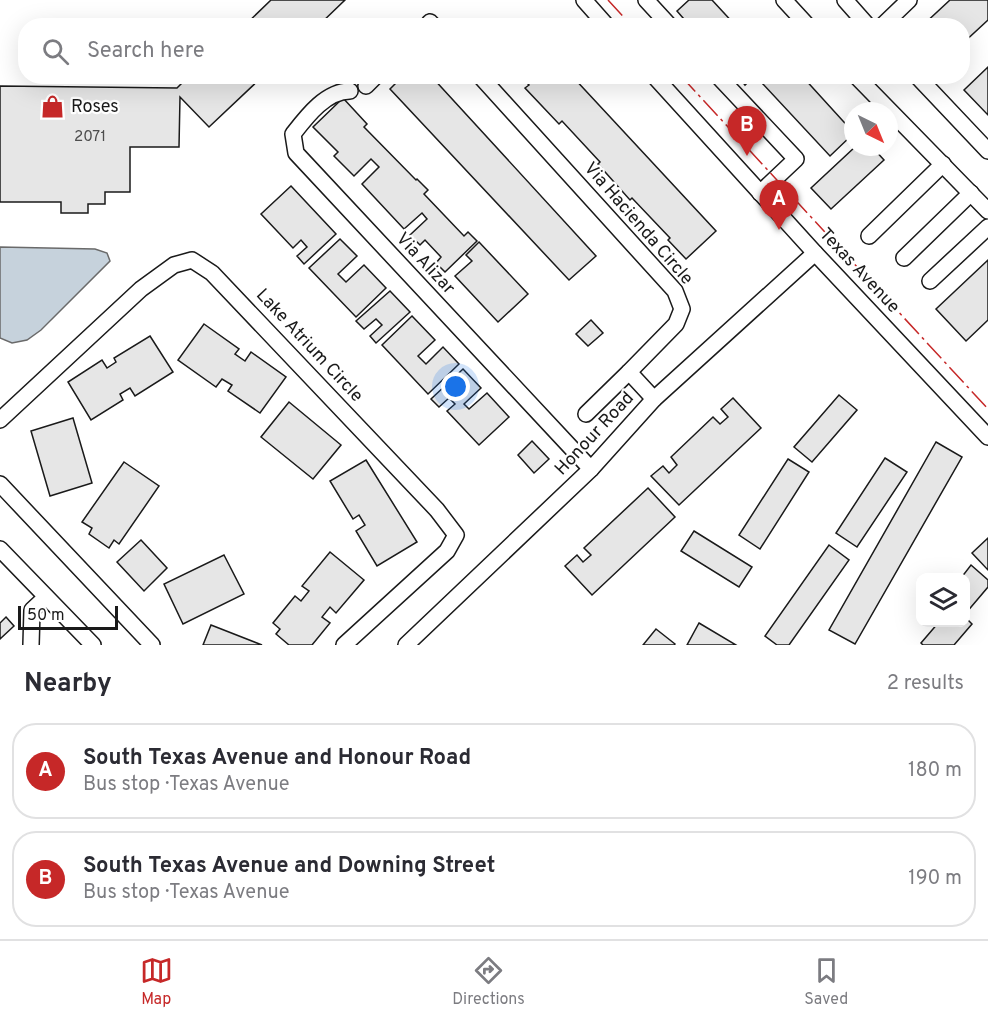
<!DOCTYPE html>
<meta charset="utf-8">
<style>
body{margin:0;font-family:Overpass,sans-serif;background:#f7f7f7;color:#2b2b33}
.controls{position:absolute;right:18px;bottom:18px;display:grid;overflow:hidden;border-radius:12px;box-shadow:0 6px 24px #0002}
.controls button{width:54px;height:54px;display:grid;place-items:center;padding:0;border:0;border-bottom:2px solid #e1e1e2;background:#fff;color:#2b2b33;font:30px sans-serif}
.compass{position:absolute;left:844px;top:102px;width:54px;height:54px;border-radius:50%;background:#fff;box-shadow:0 6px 24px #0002;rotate:137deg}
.scale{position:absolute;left:18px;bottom:15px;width:100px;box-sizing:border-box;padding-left:6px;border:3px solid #1a1a1a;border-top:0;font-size:16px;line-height:21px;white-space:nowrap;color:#1a1a1a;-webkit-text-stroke:4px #fff;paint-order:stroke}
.you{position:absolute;left:456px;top:387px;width:21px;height:21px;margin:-15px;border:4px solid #fff;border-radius:50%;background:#1a73e8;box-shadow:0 0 0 9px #1a73e833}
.badge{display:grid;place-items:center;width:39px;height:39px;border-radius:50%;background:#c62828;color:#fff;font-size:20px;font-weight:700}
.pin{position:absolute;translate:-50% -50px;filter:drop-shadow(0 2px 3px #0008)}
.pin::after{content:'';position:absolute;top:32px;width:21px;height:18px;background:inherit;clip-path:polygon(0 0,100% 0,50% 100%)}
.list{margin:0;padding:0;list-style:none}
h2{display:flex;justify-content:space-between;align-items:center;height:78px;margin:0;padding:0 24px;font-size:26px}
h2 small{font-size:20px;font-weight:400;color:#7c7c81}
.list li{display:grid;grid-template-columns:39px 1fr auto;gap:18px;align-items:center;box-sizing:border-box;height:96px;margin:0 12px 12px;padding:0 12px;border:2px solid #e1e1e2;border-radius:24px}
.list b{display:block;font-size:22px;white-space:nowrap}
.list p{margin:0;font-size:20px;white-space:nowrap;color:#7c7c81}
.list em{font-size:20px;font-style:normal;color:#7c7c81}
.icon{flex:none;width:33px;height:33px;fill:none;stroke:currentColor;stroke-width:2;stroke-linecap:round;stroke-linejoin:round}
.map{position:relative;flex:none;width:988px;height:645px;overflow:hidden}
.search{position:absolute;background:#fff;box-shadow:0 6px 24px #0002;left:18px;right:18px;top:18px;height:66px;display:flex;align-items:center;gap:15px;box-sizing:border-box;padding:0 21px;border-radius:24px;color:#7c7c81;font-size:22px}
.sheet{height:294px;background:#fff}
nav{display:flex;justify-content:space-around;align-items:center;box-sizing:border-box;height:84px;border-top:2px solid #e1e1e2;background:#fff;font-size:16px;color:#7c7c81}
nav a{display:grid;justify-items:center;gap:3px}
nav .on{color:#c62828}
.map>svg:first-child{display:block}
.water{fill:#c6d2dc;stroke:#6a6a6a;stroke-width:1.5}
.building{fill:#e6e6e6;stroke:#1a1a1a;stroke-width:1.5}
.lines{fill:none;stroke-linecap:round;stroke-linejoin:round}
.minor-casing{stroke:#1a1a1a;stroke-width:18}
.minor{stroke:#fff;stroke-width:15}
.power{stroke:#c62828;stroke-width:1.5;stroke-dasharray:21 4.5 3 4.5;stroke-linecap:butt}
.labels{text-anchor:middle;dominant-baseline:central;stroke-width:4.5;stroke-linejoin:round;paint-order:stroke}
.number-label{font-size:15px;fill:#4d4d4d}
.poi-label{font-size:18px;fill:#1a1a1a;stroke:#fff;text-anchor:start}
.street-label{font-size:18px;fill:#1a1a1a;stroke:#fff}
</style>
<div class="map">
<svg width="988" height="645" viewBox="0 0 988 645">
<rect width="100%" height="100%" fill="#fff"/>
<!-- water -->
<polygon class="water" points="0,247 95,249 107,253 110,261 41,330 27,340 12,343 0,338"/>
<!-- building -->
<g class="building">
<polygon points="271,0 345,0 318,26 244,26"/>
<polygon points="689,0 712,0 736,26 690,26 677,11"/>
<polygon points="950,0 988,0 988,20 962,44 962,26 922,26"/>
<polygon points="988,67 988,115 964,90"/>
<polygon points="189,76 263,76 209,127 180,97 179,147 130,147 130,192 105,192 105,204 88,204 88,213 61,213 61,202 0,202 0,86 177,88"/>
<polygon points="403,76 431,76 596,256 569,280 390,89"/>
<polygon points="520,76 572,76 716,231 686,259 668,240 670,238 632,198 630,200 598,164 600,162 562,121 559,124 525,88 529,85"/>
<polygon points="738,76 754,76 745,85"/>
<polygon points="768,76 802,76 853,132 853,134 830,156 762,83"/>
<polygon points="343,98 367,124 364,127 416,180 417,179 428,190 424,194 464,236 468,232 477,241 445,272 436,263 441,257 425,240 420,245 410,235 427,219 422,213 404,229 362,184 379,167 371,159 354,176 334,156 338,152 313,127"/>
<polygon points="855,147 872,147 884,160 831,209 811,188"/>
<polygon points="291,186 336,234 304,264 297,256 307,247 301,240 293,248 261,214"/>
<polygon points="340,239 357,256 338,274 346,282 364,265 386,288 356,317 309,268"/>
<polygon points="479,242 528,294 498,322 455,276 472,261 466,255"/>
<polygon points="988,260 988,320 966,341 936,309"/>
<polygon points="390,291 410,312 376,343 370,336 382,325 376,319 364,329 356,321"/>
<polygon points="412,316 435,340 418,356 426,364 443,347 459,364 428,394 382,345"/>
<polygon points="591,320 603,333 588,346 576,334"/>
<polygon points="204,324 239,349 235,354 245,361 251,352 286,377 260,413 228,391 232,385 222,379 216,387 178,360"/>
<polygon points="150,336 173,372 135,396 130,388 120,394 123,400 91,420 68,382 102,360 107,368 116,362 114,358"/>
<polygon points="463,369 481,388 464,404 469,409 487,393 509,417 479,445 447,411 455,404 449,398 439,407 431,399"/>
<polygon points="839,395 857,410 812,462 794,447"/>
<polygon points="733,398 761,428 679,505 651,476 663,466 669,473 677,465 671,457 713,417 720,424 728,417 721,409"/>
<polygon points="289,402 341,445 313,479 261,437"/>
<polygon points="73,418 92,483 50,496 31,431"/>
<polygon points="532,441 549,459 534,473 518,455"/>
<polygon points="936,442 962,457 855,644 829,630"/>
<polygon points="885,458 907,472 857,547 836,533"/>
<polygon points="788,459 809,472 760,549 739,535"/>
<polygon points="366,460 417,542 377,566 356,531 365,525 359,515 353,519 330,481"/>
<polygon points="124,462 159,486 119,544 114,540 109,548 89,534 92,528 82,522"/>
<polygon points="648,488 675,517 592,595 565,566 577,555 583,562 591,555 584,548"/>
<polygon points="694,531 752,567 739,587 681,551"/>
<polygon points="988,538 988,570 972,553"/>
<polygon points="141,540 167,568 144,591 117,562"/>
<polygon points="829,545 849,560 789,645 777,645 765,636"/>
<polygon points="330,552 364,580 336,613 330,607 322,617 330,623 312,645 289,645 276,634 280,629 273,623 295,596 301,601 309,591 302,586"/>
<polygon points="224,555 244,594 183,624 164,584"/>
<polygon points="971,565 988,580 988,587 966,613 966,578 961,578"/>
<polygon points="6,617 14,626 0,639 0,623"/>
<polygon points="966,618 972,624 954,645 923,645 921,643 939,622 966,622"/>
<polygon points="699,623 736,645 687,645"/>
<polygon points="211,625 262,645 203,645"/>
<polygon points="656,629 675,644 674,645 643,645"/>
</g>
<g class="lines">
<defs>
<g id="minor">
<polyline points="584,0 607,26"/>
<polyline points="646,0 670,26"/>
<polyline points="784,0 808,26"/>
<polyline points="845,0 868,26"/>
<polyline points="427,26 430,22 434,26"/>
<polyline points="882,26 909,0"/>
<polyline points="480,76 675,291 682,309 676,324 629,372 654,399"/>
<polyline points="654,76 815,253 988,437"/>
<polyline points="718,76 796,159 760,193"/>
<polyline points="856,76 988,211"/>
<polyline points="917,76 988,151"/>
<polyline points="366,86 376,76"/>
<path d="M350,91C326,91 307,116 293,134L296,153L591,469"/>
<polyline points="869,236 943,164"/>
<polyline points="904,258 971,193"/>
<polyline points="930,281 988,227"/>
<polyline points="586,414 629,372"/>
<polyline points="0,420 141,289 174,265 192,260 212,273 437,510 456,535 447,551 344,645"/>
<polyline points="0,484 152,645"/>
<polyline points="0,549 93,645"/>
<polyline points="31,645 32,610 46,597"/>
<polyline points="406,645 591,469 654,399 815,253"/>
</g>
</defs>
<!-- minor casing -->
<use href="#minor" class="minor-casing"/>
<!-- minor -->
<use href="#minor" class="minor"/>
<!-- power -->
<g class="power">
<polyline points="608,0 632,26"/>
<polyline points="681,76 988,409"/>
</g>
</g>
<!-- icons -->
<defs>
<symbol id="shop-bare" viewBox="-9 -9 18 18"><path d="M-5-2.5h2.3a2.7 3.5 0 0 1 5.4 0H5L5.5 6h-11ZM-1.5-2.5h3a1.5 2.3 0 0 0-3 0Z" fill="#c62828" stroke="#fff" stroke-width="2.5" paint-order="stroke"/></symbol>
</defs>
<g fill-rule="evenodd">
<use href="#shop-bare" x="36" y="90" width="33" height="33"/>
</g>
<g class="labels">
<!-- number labels -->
<g class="number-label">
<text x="90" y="137">2071</text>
</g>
<!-- poi labels -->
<g class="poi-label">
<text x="71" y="107">Roses</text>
</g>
<!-- street labels -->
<g class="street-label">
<text transform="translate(638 224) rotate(49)">Via Hacienda Circle</text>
<text transform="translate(425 264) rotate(47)">Via Alizar</text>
<text transform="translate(859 271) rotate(47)">Texas Avenue</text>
<text transform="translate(309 346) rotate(47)">Lake Atrium Circle</text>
<text transform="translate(595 434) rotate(-47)">Honour Road</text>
</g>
</g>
</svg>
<div class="controls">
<button><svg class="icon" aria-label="layers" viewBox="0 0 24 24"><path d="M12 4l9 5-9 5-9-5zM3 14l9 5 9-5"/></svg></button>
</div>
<svg class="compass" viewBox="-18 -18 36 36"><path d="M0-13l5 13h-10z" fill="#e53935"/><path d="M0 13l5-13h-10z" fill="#7c7c81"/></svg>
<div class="scale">50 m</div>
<div class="you"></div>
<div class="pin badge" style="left:779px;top:230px">A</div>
<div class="pin badge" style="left:747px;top:156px">B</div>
<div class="search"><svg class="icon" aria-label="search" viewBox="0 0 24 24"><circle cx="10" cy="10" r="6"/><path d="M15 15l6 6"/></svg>Search here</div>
</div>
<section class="sheet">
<h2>Nearby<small>2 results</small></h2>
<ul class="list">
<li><span class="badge">A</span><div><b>South Texas Avenue and Honour Road</b><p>Bus stop · Texas Avenue</p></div><em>180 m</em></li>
<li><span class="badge">B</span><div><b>South Texas Avenue and Downing Street</b><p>Bus stop · Texas Avenue</p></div><em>190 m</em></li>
</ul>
</section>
<nav>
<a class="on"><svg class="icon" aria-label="map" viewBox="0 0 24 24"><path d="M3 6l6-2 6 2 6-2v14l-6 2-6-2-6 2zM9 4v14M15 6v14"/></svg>Map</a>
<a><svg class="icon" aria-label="directions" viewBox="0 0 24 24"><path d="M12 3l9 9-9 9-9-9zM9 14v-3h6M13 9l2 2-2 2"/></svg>Directions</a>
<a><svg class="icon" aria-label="saved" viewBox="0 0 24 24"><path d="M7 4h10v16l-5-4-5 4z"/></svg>Saved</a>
</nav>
